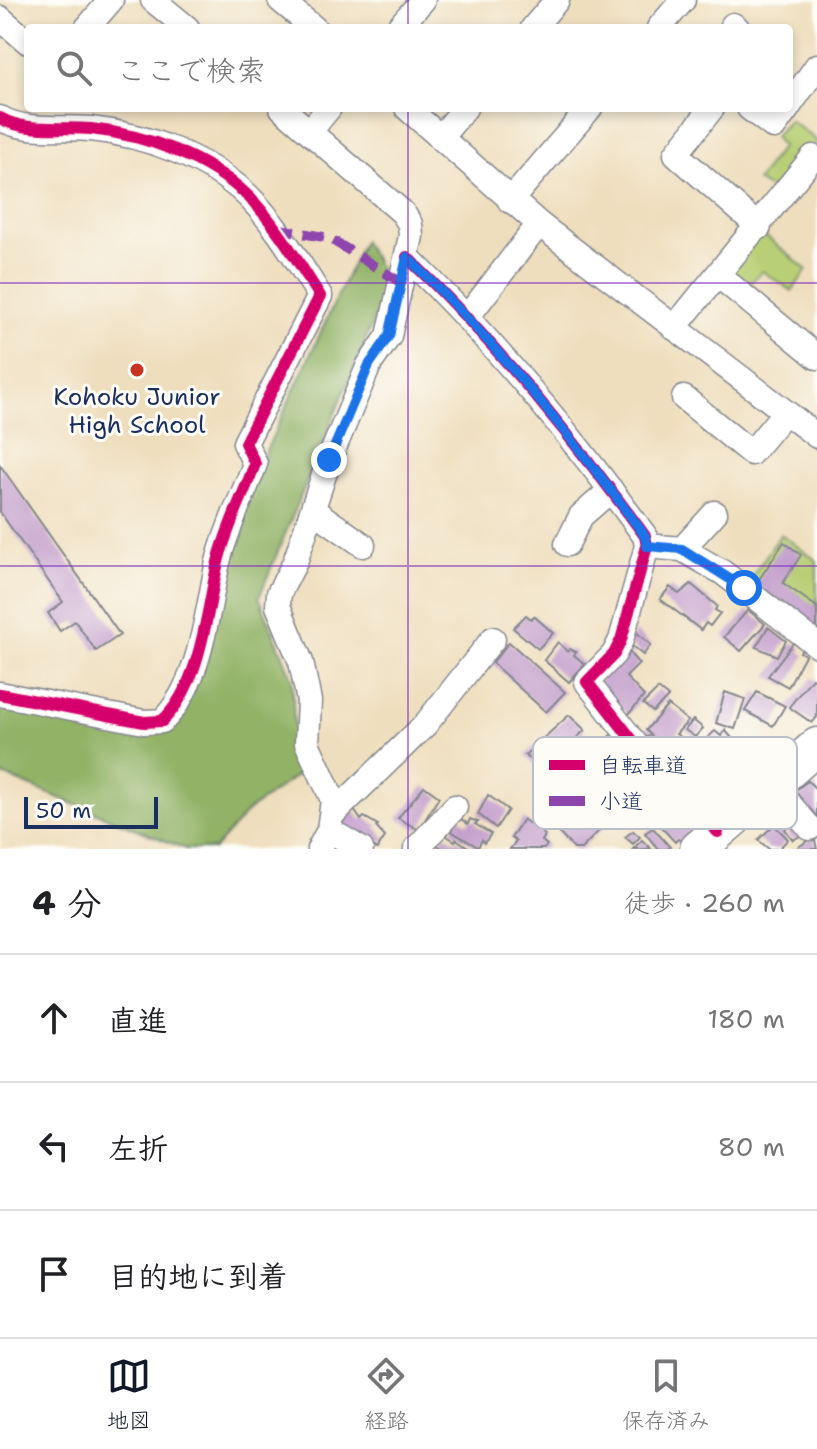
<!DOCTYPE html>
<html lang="ja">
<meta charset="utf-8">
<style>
body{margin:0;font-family:"Shantell Sans","Klee One",sans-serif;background:#f2f2f2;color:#202124}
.scale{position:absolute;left:24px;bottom:20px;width:134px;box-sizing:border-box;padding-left:8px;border:4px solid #1b2f5e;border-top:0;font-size:22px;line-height:28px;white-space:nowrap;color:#1b2f5e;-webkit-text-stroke:6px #fdfcf7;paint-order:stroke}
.stop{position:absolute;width:24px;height:24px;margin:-18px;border:6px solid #1a73e8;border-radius:50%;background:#fff}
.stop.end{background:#1a73e8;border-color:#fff;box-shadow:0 2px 8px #0008}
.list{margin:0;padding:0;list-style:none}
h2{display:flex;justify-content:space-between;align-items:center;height:104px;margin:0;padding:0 32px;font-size:34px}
h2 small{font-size:26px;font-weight:400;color:#757577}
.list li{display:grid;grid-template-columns:52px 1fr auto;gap:24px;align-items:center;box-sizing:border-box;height:128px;padding:0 32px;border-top:2px solid #e0e0e0}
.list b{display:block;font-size:30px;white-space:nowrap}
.list em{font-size:26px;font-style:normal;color:#757577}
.icon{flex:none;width:44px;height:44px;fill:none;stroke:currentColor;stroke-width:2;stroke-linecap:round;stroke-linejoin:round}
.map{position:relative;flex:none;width:817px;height:849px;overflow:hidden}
.search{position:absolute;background:#fff;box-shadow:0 4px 12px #0003;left:24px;right:24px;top:24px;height:88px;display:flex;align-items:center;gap:20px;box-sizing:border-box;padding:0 28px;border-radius:8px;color:#757577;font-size:30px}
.sheet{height:488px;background:#fff}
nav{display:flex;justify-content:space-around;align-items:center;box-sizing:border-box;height:112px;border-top:2px solid #e0e0e0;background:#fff;font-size:22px;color:#757577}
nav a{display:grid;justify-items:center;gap:4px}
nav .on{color:#111827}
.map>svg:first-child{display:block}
.green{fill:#b8cf74;stroke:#6a7f69;stroke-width:2}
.forest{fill:#92b266;stroke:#567062;stroke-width:2}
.building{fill:#c29ccb}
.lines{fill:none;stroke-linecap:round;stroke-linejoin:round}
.minor-casing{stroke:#85868e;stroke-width:27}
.highway-casing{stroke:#85868e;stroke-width:39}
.minor{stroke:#fff;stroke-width:24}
.highway{stroke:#fff;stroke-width:36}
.quiet{stroke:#8e44ad;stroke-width:10;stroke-dasharray:20 10;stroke-linecap:butt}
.cycleway-casing{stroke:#fdfcf7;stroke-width:17}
.cycleway{stroke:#d6006c;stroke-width:12}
.route{stroke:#1a73e8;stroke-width:10}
.grid{fill:none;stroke:#7b2cbf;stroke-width:2;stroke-opacity:0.55}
.poi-dot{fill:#c8321e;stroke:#fdfcf7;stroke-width:3}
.labels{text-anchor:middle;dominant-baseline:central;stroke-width:6;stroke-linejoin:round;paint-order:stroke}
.poi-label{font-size:24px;fill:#1b2f5e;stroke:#fdfcf7}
.key{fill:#fdfcf7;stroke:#b9bec9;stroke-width:2}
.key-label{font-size:22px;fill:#1b2f5e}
</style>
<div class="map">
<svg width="817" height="849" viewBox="0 0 817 849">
<rect width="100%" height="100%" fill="#fdfcf7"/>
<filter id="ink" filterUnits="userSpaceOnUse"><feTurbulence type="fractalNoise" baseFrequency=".0125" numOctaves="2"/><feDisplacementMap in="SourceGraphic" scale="16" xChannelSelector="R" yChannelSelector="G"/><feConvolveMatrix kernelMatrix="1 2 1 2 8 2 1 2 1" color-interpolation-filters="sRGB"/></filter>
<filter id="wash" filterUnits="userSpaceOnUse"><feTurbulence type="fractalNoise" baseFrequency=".006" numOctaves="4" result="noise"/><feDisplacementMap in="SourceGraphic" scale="32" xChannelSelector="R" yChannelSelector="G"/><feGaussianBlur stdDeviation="1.8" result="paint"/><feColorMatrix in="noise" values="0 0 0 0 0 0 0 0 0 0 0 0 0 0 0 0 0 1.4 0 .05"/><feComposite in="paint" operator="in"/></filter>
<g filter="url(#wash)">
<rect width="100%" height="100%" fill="#efdebd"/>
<!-- green -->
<g class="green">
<polygon points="789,120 817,141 777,194 757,181 782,146 774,137"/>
<polygon points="762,233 807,270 792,291 762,271 744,290 725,276"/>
<polygon points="781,534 817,561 817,645 744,588"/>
</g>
<!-- forest -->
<polygon class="forest" points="363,241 389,283 259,597 292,678 294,726 305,769 248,811 214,849 186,849 0,774 0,688 155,720 183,698 245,496"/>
<g id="blocks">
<!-- building -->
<g class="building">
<polygon points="0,465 120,635 96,651 75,621 60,631 48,613 63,602 0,512"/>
<polygon points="784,542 801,555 783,583 817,607 817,631 754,587"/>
<polygon points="691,584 717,606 715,610 720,613 710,626 706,623 701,630 660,599 670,587 679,594"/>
<polygon points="748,610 765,624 741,651 724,637"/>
<polygon points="526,615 531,619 534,616 553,633 538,649 513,628"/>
<polygon points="768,627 786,641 777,656 756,647"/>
<polygon points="636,632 651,645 643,655 627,642"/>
<polygon points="509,642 565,692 546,712 492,663"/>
<polygon points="558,642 568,652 570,649 576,652 574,655 585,664 569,682 544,660"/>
<polygon points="793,643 802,648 800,652 805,655 788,687 768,676"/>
<polygon points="628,651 639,664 626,677 644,696 628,715 598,683"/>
<polygon points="812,678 817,681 817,717 812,723 789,707"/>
<polygon points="658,689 668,697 653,712 643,704"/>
<polygon points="725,692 745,699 735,729 716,723"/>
<polygon points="757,692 785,706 773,726 745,711"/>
<polygon points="668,705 688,721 676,734 682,738 668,753 646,730"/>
<polygon points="569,715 585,730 542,771 525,755"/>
<polygon points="693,720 703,728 695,737 685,730"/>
<polygon points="725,730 751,760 733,776 704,741 715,731 721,736"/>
<polygon points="613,733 628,744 620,752 623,755 608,769 589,755"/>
<polygon points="650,735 659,744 654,752 642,742"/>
<polygon points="808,781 817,790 817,830 788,795"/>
<polygon points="607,785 625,803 603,822 606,824 581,849 574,849 558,832"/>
<polygon points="424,786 439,797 419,830 398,818"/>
<polygon points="488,795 508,810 496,828 478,814"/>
<polygon points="664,803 675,813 684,805 703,826 683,842 678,839 675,842 649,814"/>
<polygon points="352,807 361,820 364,817 378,825 376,827 385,837 377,849 338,825"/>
<polygon points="458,817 468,824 470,819 478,822 475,824 491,834 484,843 482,840 478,847 451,831"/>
<polygon points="523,819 545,835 542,841 547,845 544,849 510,849 516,841 511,838"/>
<polygon points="796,822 805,833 793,840 785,829"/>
<polygon points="774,825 788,839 779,849 769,849 758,840"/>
<polygon points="653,828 670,847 667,849 658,849 645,833"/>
<polygon points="633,831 640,837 633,844 625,837"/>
<polygon points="445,835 455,841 456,839 471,849 443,849 437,845"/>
<polygon points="814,836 817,849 796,849"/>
<polygon points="642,840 651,849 633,849"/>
</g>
</g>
</g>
<g filter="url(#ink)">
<use href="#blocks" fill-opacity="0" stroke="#85868e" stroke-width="2"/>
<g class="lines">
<defs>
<g id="minor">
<polyline points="153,0 187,28"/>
<polyline points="280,0 314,28"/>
<polyline points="0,18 28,42"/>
<polyline points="733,25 737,28"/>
<polyline points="87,28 111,0"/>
<polyline points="398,28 423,0"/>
<polyline points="533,28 557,0"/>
<polyline points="659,28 683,0"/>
<polyline points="789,106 817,66"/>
<polyline points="282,108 403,213 410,224 411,236 389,336 369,365 329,460 295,562 279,593 278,606 301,662 309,701 307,743 333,800 329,830 319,849"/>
<polyline points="407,108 539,224 817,436"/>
<polyline points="712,108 676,154 759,227"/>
<polyline points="749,108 774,127 788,108"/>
<path d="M0,118C26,133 62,126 91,129C146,135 207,157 248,196C277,225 298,262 320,296L245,443L255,464C243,496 226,529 218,562C207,610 201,685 162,721L144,722L0,694"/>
<polyline points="310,131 329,108"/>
<polyline points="440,138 465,108"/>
<polyline points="510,201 590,108"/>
<path d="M407,257C496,343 572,436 645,536L647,546L621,640L614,654L587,682L640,750L718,832"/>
<polyline points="718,275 817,357"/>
<polyline points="468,316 539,224"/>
<polyline points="674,328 813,157"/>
<polyline points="684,398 751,453 785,412"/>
<polyline points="313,510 363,545"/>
<polyline points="567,544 581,516 611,490"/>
<polyline points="647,546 682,549 722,572 817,645"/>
<polyline points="682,549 715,513"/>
<polyline points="773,785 810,828"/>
<polyline points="333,814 425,725 493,639"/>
<polyline points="329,830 361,849"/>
<polyline points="416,849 455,807"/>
</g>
<polyline id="highway" points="698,849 817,746"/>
</defs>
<!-- minor casing -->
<use href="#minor" class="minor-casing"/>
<!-- highway casing -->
<use href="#highway" class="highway-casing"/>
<!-- minor -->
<use href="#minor" class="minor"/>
<!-- highway -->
<use href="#highway" class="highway"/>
<!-- quiet -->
<polyline class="quiet" points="275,228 329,238 402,283"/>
<defs>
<g id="cycleway">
<path d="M0,118C26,133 62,126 91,129C146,135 207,157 248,196C277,225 298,262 320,296L245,443L255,464C243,496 226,529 218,562C207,610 201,685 162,721L144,722L0,694"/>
<path d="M407,257C496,343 572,436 645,536L647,546L621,640L614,654L587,682L640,750L718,832"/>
</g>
</defs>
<!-- cycleway casing -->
<use href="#cycleway" class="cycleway-casing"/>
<!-- cycleway -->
<use href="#cycleway" class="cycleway"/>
</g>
</g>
<g class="lines" filter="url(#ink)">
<!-- route -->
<path class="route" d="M329,460L369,365L389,336L407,257C496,343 572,436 645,536L647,546L682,549L744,588"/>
</g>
<!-- grid -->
<path class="grid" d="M408,0V28M408,108V849M0,283H817M0,566H817"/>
<!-- markers -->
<circle class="poi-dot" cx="137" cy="370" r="8"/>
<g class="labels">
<!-- poi labels -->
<g class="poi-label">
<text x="137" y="397">Kohoku Junior<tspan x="137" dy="28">High School</tspan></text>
</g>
</g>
<!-- legend -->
<rect x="533" y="737" width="264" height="92" rx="12" class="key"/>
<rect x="549" y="760" width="36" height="10" fill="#d6006c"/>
<rect x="549" y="796" width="36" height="10" fill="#8e44ad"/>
<g class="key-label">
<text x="599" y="773">自転車道</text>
<text x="599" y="809">小道</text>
</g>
</svg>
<div class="scale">50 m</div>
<div class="stop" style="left:744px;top:588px"></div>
<div class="stop end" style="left:329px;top:460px"></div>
<div class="search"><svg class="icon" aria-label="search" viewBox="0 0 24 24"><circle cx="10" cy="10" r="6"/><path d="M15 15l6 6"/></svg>ここで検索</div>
</div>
<section class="sheet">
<h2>4 分<small>徒歩 · 260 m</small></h2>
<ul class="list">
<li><svg class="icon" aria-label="ahead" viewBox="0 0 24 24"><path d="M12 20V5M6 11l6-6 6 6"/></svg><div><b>直進</b></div><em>180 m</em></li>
<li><svg class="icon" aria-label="left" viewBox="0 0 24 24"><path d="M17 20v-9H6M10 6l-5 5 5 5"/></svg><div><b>左折</b></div><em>80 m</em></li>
<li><svg class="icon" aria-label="arrive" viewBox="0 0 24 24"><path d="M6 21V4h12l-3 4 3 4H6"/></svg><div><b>目的地に到着</b></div></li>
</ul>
</section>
<nav>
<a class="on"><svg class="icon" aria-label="map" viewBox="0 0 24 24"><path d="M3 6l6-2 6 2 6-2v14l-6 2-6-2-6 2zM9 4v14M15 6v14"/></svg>地図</a>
<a><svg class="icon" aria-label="directions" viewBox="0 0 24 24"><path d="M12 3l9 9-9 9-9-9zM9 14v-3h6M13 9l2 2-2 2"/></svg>経路</a>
<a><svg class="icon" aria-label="saved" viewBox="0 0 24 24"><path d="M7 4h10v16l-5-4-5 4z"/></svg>保存済み</a>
</nav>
